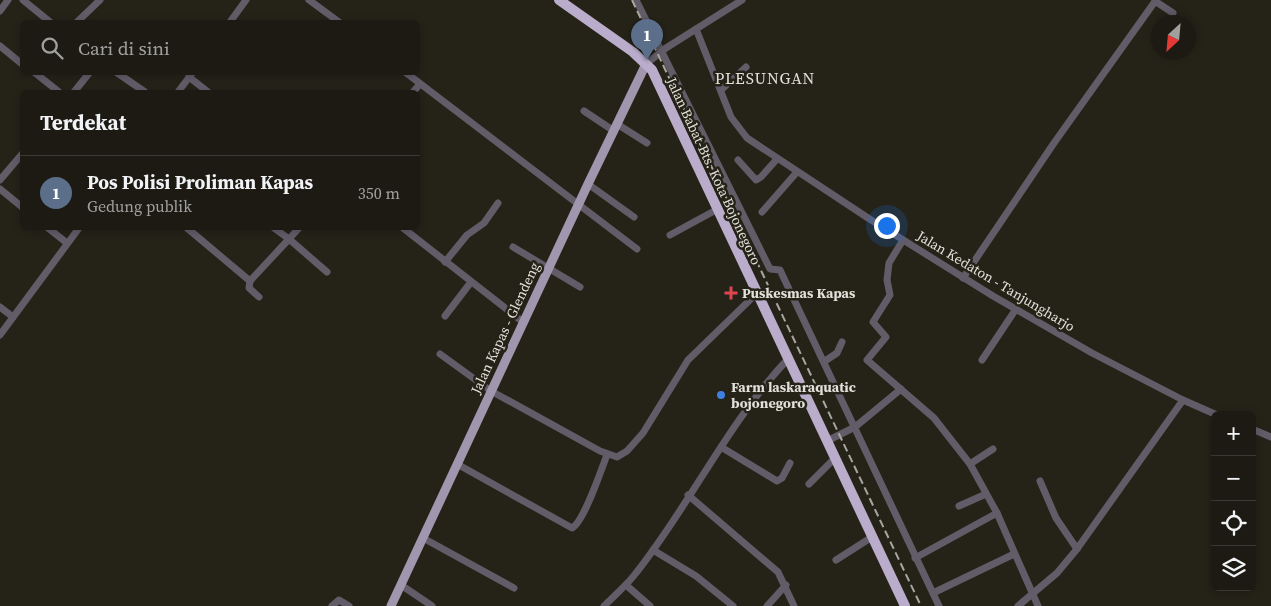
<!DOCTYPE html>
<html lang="id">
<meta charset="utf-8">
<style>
body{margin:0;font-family:"Source Serif 4",serif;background:#25231b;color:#f1f3f6}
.controls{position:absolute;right:15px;bottom:15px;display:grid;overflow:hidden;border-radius:8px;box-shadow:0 2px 8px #0003}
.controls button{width:45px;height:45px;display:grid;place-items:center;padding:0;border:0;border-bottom:1px solid #3a3832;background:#1c1a12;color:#f1f3f6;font:25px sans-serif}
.compass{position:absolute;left:1151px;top:15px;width:45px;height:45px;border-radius:50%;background:#1c1a12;box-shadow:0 2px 8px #0003;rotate:206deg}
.you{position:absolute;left:886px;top:225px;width:18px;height:18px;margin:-12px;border:4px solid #fff;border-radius:50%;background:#1a73e8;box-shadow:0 0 0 8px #1a73e833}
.badge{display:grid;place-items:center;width:32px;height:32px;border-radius:50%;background:#b45309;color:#fff;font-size:16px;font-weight:700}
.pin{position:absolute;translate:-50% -41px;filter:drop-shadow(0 1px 2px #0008)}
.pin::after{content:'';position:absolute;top:26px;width:18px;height:15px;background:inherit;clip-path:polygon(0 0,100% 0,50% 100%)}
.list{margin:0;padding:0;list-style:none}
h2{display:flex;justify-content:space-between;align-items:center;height:65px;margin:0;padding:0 20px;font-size:21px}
h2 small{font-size:16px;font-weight:400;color:#a0a19f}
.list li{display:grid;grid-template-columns:32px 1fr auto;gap:15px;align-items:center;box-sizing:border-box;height:75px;padding:0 20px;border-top:1px solid #3a3832}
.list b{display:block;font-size:19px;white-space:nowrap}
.list p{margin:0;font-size:16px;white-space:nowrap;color:#a0a19f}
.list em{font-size:16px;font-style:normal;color:#a0a19f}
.icon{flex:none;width:28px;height:28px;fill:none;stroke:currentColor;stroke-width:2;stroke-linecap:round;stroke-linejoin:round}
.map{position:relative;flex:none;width:1271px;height:606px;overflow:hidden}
.search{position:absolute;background:#1c1a12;box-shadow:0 2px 8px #0003;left:20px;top:20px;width:400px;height:55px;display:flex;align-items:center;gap:12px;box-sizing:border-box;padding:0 18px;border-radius:8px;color:#a0a19f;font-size:19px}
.panel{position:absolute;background:#1c1a12;box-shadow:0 2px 8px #0003;left:20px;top:90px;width:400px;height:140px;border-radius:8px}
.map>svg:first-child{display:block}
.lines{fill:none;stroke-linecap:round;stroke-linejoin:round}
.minor{stroke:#615c68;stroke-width:7}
.major{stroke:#a096ae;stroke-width:9}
.highway{stroke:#b9adcb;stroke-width:10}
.rail{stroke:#a8a69e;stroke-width:2;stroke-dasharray:8 4;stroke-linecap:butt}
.health-dot{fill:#e0444e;stroke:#252218;stroke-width:2}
.shop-dot{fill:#3f7fe0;stroke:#252218;stroke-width:2}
.labels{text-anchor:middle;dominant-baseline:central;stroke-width:5;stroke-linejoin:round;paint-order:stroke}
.street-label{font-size:14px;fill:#e2e0d9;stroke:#252218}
.poi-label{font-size:14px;font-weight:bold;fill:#e2e0d9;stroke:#252218;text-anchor:start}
.quarter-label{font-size:16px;letter-spacing:1px;fill:#e2e0d9;stroke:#252218}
</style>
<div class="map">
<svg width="1271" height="606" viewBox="0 0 1271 606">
<rect width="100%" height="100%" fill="#252218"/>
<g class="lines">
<!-- minor -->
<g class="minor">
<polyline points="23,0 50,22"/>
<polyline points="309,0 339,22"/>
<polyline points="636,0 770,269 780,270 939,606"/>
<polyline points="1155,1 1173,13"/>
<polyline points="0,11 8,0"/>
<polyline points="77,22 100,0"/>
<polyline points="230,22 246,0"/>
<polyline points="696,29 731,117 747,138 868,218 993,296 1092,353 1183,400 1217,415"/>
<polyline points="0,46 22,64"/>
<polyline points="646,64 666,48 742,0"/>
<polyline points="34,72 59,92"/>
<polyline points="116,72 145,92"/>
<polyline points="405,72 637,249"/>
<polyline points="189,77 208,92"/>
<polyline points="721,90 746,67"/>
<polyline points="74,92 90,72"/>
<polyline points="178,92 193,72"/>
<polyline points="413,92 420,84"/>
<polyline points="584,111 614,131"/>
<polyline points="617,124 647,143"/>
<polyline points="738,160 756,180 761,177 777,159"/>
<polyline points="0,180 22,154"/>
<polyline points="588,184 634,217"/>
<polyline points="0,189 22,207"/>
<polyline points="762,212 797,172"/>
<polyline points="48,228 67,243"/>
<polyline points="187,228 250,281 289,239 327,272"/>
<polyline points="274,228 289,239 299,228"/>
<polyline points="403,228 523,322"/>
<polyline points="670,235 716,210"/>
<polyline points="903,240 889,263 887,280 890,295 873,322 886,337 867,360 934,418 970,464 997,513 1038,606"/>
<polyline points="513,247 580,287"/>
<polyline points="445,262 467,235 484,223 498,203"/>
<polyline points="963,278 1054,143 1156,0"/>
<polyline points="250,281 249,288 259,297"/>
<polyline points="0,307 13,317"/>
<polyline points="445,316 471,282"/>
<polyline points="0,335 79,228"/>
<polyline points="440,354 491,391 600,451 617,457 627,451 643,433 688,360 756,294"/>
<polyline points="982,360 1016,309"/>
<polyline points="825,361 837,353 842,342"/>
<polyline points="1252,429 1271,437"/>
<polyline points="827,441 855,427 901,389"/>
<polyline points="721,447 777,481 782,478 790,463"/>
<path d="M457,464L572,528C584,522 601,470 607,455"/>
<polyline points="970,464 993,449"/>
<polyline points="1040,481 1056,518 1077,549"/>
<polyline points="809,484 834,459"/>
<polyline points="688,495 778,572 794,606"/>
<polyline points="959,506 986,494"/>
<polyline points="423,538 514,588"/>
<polyline points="653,550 696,576 733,606"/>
<polyline points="915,558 997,513"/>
<polyline points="836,560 872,537"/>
<polyline points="401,585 432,606"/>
<polyline points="626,585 650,606"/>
<polyline points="933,593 1014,554"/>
<polyline points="332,606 339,600 349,606"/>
<path d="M604,606C615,595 627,585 636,573C690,505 727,424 787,360"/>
<polyline points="767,606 786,585"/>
<polyline points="1018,606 1057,573 1077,549 1183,400"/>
</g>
<!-- major -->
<polyline class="major" points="391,606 588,184 646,64"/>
<!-- highway -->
<polyline class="highway" points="559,0 633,52 652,70 905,606"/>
<!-- rail -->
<polyline class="rail" points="632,0 921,606"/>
</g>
<!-- markers -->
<path class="health-dot" d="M728.5 285.5h5v5h5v5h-5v5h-5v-5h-5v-5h5z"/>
<circle class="shop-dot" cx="721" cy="395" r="5"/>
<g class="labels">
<!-- street labels -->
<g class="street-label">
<text transform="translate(714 171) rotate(65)">Jalan Babat-Bts. Kota Bojonegoro</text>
<text transform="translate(996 281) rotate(31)">Jalan Kedaton - Tanjungharjo</text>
<text transform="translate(505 328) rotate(-65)">Jalan Kapas - Glendeng</text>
</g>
<!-- poi labels -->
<g class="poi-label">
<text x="742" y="293">Puskesmas Kapas</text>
<text x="731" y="387">Farm laskaraquatic<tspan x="731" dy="16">bojonegoro</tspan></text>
</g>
<!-- quarter labels -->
<g class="quarter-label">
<text x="765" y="78">PLESUNGAN</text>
</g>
</g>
</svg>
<div class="controls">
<button>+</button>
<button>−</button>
<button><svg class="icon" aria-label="locate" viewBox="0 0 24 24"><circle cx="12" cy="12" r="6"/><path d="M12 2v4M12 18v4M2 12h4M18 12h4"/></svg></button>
<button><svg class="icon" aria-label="layers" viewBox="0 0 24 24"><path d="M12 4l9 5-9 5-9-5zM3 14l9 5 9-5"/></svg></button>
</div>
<svg class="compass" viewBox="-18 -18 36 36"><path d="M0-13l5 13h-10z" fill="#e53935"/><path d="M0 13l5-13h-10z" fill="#a0a19f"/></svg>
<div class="you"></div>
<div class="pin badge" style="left:647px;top:60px;background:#5c6f8a">1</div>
<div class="search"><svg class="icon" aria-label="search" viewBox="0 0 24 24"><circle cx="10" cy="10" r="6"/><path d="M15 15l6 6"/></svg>Cari di sini</div>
<section class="panel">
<h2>Terdekat<small></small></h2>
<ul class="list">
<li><span class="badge" style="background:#5c6f8a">1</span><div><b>Pos Polisi Proliman Kapas</b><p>Gedung publik</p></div><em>350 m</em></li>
</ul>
</section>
</div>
